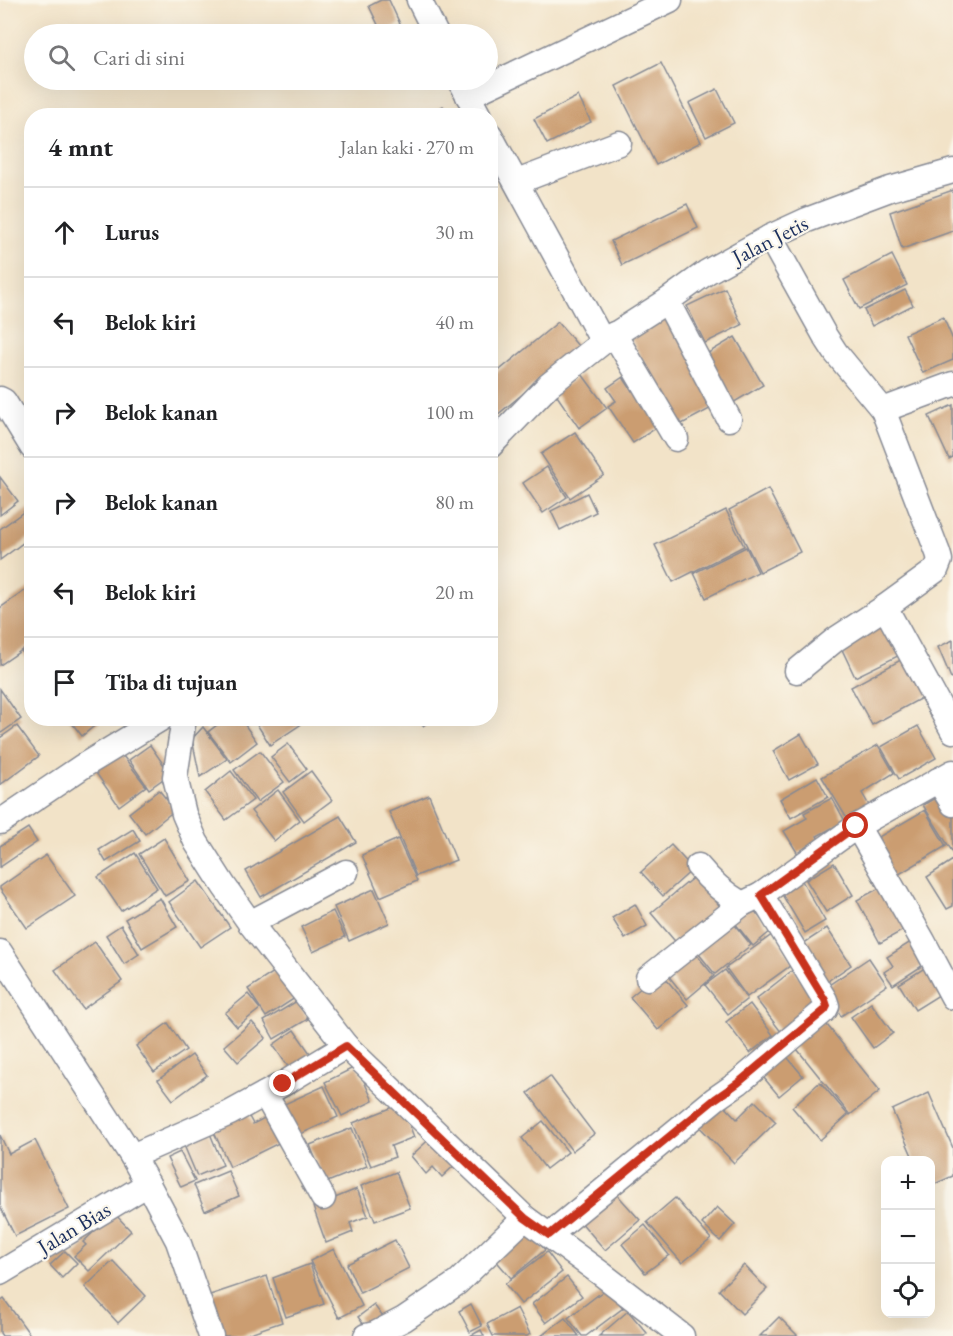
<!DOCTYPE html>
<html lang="id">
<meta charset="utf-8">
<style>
body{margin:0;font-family:"EB Garamond",serif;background:#f6f6f6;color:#202124}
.controls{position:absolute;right:18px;bottom:18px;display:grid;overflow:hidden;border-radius:12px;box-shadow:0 6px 24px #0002}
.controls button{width:54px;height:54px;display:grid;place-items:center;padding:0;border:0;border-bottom:2px solid #e0e0e0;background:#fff;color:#202124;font:30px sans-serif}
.stop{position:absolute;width:18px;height:18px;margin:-14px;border:4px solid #c8321e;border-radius:50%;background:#fff}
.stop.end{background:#c8321e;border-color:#fff;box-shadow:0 2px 6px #0008}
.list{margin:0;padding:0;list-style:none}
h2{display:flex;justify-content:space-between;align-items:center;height:78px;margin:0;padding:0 24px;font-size:26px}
h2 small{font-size:20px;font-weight:400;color:#757577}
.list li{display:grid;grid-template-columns:39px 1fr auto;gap:18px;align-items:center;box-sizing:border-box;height:90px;padding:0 24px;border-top:2px solid #e0e0e0}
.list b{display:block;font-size:22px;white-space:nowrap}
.list em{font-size:20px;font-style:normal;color:#757577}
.icon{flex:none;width:33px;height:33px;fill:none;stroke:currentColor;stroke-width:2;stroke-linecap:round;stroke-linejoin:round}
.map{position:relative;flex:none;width:953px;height:1336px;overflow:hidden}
.search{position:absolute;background:#fff;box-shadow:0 6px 24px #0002;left:24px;top:24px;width:474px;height:66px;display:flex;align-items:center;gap:15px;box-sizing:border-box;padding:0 21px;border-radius:33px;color:#757577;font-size:22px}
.panel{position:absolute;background:#fff;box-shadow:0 6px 24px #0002;left:24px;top:108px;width:474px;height:618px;border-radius:24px}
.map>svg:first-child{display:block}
.building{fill:#cb9d71}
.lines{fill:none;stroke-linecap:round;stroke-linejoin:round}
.minor-casing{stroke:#868993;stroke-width:27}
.minor{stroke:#fff;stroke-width:24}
.route{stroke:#c8321e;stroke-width:8}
.labels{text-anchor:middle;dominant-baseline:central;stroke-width:4.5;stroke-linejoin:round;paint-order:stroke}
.street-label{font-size:22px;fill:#1b2f5e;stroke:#fbf7ec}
</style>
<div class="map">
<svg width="953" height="1336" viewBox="0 0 953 1336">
<rect width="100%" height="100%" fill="#fbf7ec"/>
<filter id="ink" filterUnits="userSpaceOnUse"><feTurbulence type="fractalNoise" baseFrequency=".0167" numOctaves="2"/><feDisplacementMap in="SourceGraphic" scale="12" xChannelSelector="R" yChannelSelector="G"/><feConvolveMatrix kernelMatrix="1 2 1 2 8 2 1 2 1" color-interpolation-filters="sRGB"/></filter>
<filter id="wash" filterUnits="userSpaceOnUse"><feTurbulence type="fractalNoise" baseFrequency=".008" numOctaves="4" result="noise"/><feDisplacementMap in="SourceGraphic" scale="24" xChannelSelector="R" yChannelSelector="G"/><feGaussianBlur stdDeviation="1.35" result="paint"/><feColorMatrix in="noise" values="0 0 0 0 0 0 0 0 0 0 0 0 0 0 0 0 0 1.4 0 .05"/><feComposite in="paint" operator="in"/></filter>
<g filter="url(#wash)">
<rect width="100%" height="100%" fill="#f2e3c8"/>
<g id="blocks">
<!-- building -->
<g class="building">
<polygon points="381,0 389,0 400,24 382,33 369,6"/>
<polygon points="661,63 701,142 656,165 616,86"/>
<polygon points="717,89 734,123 706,137 689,103"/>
<polygon points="578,96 591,122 547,144 534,119"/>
<polygon points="443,106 448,116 426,116"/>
<polygon points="953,190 953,231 902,249 890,212"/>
<polygon points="687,204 698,228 622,265 611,241"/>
<polygon points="892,255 907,285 859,309 844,280"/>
<polygon points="725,288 742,325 705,343 687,306"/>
<polygon points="905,290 913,305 872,326 864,310"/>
<polygon points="670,313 719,404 678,426 629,335"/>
<polygon points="943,317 953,340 953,360 923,373 905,334"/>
<polygon points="558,322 579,347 490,421 490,378"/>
<polygon points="735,337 763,385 731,404 703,356"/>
<polygon points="582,374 607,408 579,428 555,393"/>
<polygon points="623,377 632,391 640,386 664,423 633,443 608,406 616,401 607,388"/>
<polygon points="953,405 953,457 949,459 929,416"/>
<polygon points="575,432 604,475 570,498 541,454"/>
<polygon points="547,467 567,497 543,513 523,483"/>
<polygon points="0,477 18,501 0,515"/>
<polygon points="768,489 800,552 760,572 729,510"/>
<polygon points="587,493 596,512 560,530 551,511"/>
<polygon points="29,508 32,512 32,536 0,560 0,529"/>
<polygon points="726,510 744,546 673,582 655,545"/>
<polygon points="746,547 758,572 706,598 694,573"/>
<polygon points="32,586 32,643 0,665 0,608"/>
<polygon points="882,619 900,655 855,677 838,641"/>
<polygon points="953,640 953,677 951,678 938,647"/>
<polygon points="32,645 32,665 22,652"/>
<polygon points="908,656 929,694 872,725 851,687"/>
<polygon points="0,689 21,719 1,733 0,732"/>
<polygon points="68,718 104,718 82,736"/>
<polygon points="226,718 240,718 257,742 231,762 208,732"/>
<polygon points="253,718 296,718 300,725 270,745"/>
<polygon points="417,718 433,718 423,726"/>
<polygon points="17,726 39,756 0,785 0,738"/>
<polygon points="918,726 936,758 899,779 881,747"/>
<polygon points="203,727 227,759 200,777 192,739"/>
<polygon points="801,734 818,764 789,780 773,751"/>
<polygon points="288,744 307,769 290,782 271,757"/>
<polygon points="150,745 170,774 149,789 129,760"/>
<polygon points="878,745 894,773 862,793 871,809 849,822 822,777"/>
<polygon points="260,751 284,782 257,802 234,770"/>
<polygon points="120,752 146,786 119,806 94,770"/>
<polygon points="231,771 253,800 226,820 205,792"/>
<polygon points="311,771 332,800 304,821 283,792"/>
<polygon points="817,777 828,797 791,818 780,799"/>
<polygon points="159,790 175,810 145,834 129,813"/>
<polygon points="278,790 300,820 274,841 251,811"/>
<polygon points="942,794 953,812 953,853 923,805"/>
<polygon points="429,795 456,860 416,876 389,812"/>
<polygon points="832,798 845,821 817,836 820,841 798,854 784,831 807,818 804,813"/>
<polygon points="925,810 946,846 891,879 870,842"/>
<polygon points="340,816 356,842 261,897 246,871"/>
<polygon points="28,828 37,842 0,867 0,846"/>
<polygon points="133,829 140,841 106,862 99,850"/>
<polygon points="164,838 190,881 165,896 139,854"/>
<polygon points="398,839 417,881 380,897 362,855"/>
<polygon points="671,845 693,869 663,896 641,872"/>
<polygon points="135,853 157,888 121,911 98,877"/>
<polygon points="46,855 75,896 27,928 0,889 0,887"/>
<polygon points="953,860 953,906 947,909 927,877"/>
<polygon points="834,863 853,895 826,912 806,880"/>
<polygon points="695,876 723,910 679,946 651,913"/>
<polygon points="801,879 825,921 805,933 780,891"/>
<polygon points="198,881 230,927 200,947 169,902"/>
<polygon points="887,884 909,927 880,943 857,900"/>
<polygon points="374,889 389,923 349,941 334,907"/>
<polygon points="160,898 177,927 142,948 125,919"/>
<polygon points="748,903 771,931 753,946 731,918"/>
<polygon points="635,904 647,926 625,939 612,918"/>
<polygon points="333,911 345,937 313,952 301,927"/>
<polygon points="730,919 751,945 715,974 694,948"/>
<polygon points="121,925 139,954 124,964 106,935"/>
<polygon points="827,928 851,965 826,982 801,945"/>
<polygon points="773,934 794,963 747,997 726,968"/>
<polygon points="917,938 931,960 893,985 884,972 893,966 887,957"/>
<polygon points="95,942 122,981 83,1009 55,970"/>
<polygon points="690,947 714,976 687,999 663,969"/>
<polygon points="869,958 887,985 841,1016 823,989"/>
<polygon points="931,964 947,990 915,1010 899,984"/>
<polygon points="794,969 823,1007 785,1037 756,999"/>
<polygon points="277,970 295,998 266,1017 248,989"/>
<polygon points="725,970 747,999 728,1014 705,985"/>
<polygon points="660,972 688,1005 658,1030 630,997"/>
<polygon points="248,994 260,1009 237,1027 225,1013"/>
<polygon points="297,1001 308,1019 274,1039 264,1021"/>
<polygon points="871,1003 893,1033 873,1048 851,1017"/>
<polygon points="750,1004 773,1035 750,1053 726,1022"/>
<polygon points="823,1020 880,1091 850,1115 793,1044"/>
<polygon points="252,1022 266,1038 238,1062 224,1046"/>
<polygon points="168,1023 186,1050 154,1072 136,1046"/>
<polygon points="294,1030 312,1056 291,1071 273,1045"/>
<polygon points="783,1052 803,1076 779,1096 759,1072"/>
<polygon points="192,1055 207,1075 173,1100 158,1080"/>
<polygon points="357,1066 373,1101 342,1116 325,1082"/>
<polygon points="550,1076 594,1134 572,1151 528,1093"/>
<polygon points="820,1082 848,1115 820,1140 792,1107"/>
<polygon points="324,1086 338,1117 294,1137 280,1106"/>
<polygon points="929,1093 953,1148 953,1176 930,1186 930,1160 914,1160 892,1110"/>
<polygon points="718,1099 737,1119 755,1101 776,1122 734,1163 695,1122"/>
<polygon points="401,1104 414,1137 391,1146 395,1157 371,1166 353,1123"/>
<polygon points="247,1113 253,1124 272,1114 285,1140 230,1167 213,1130"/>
<polygon points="543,1121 568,1152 546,1169 522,1138"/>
<polygon points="352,1128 367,1166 325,1183 310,1145"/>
<polygon points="209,1131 223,1165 197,1176 183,1143"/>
<polygon points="436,1133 460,1160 442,1177 433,1167 426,1174 411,1156"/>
<polygon points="0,1135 9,1154 35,1140 69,1209 15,1236 0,1206"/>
<polygon points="180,1152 195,1181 181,1187 167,1158"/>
<polygon points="228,1171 239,1196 205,1211 194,1185"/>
<polygon points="396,1172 410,1208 375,1221 361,1186"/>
<polygon points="357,1189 368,1216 350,1223 353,1232 326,1243 313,1207"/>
<polygon points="613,1190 640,1220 605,1250 579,1220"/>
<polygon points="675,1198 711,1239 682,1263 647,1222"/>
<polygon points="717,1207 735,1224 720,1241 702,1224"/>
<polygon points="114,1213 131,1231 89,1271 74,1256 86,1245 83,1242"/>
<polygon points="645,1225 669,1255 645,1273 622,1244"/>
<polygon points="528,1229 545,1250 511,1278 493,1257"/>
<polygon points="395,1240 409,1268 360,1293 347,1264"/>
<polygon points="334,1249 362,1306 339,1318 310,1261"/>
<polygon points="65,1251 77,1263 62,1278 50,1265"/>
<polygon points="547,1252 562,1272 521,1304 505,1284"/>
<polygon points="113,1261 146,1296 118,1323 85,1287"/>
<polygon points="310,1264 324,1304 286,1317 273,1278"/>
<polygon points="744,1265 767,1289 742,1314 719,1290"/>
<polygon points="267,1276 282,1322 241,1336 223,1336 210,1295"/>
<polygon points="567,1277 582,1296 546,1323 532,1304"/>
<polygon points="607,1288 623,1308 586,1336 582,1336 568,1318"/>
<polygon points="4,1299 31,1336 2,1336 0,1333 0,1302"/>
<polygon points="471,1304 482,1326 470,1332 459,1311"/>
<polygon points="374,1305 383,1317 367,1329 358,1317"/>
<polygon points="517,1308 530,1334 527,1336 493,1336 487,1324"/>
<polygon points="628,1311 647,1333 644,1336 599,1336"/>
<polygon points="779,1317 798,1336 760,1336"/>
<polygon points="565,1318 579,1336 541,1336"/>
<polygon points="481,1330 484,1336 470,1336"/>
</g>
</g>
</g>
<g filter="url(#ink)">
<use href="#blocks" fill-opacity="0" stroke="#868993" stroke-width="1.5"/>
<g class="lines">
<defs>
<g id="minor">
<polyline points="419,0 436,34"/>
<polyline points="460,80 479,116"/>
<polyline points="468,96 670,0"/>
<polyline points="490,135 603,342"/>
<polyline points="517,182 619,143"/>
<polyline points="770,237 825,336 836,353 883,410 938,553 940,560 936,570 885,607"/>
<polyline points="667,301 729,419"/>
<polyline points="614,334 676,439"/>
<polyline points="0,399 4,401 32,447"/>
<polyline points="883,410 953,384"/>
<polyline points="490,446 549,385 603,342 667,301 707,272 770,237 807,220 890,189 953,171"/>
<polyline points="797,671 836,639 885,607 953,731"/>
<polyline points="184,718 175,777 184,814 196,842 224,886 250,923 346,1046 525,1218 603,1275 682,1336"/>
<polyline points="938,780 953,804"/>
<polyline points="0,822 83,766 162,718"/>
<polyline points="857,826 923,941 953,997"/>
<path d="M698,866C711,882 725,894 742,904"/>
<polyline points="250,923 346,872"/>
<polyline points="0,952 132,1156 148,1184 178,1241 211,1336"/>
<polyline points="648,978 742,904 761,895 857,826 953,772"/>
<polyline points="265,1094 323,1198"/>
<polyline points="132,1156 230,1113 283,1084 346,1046"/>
<polyline points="549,1235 715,1099 738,1083 825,1010 827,1006 825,1000 761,895"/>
<polyline points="0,1273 148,1184"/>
<polyline points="366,1336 375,1334 404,1319 457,1283 525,1218"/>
</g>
</defs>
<!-- minor casing -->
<use href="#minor" class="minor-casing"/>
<!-- minor -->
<use href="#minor" class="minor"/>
</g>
</g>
<g class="lines" filter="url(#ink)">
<!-- route -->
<polyline class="route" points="283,1084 346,1046 525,1218 549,1235 715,1099 738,1083 825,1010 827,1006 825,1000 761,895 856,826"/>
</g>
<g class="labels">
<!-- street labels -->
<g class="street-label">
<text transform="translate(770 240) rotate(-27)">Jalan Jetis</text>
<text transform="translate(74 1228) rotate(-31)">Jalan Bias</text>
</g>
</g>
</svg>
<div class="controls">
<button>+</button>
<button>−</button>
<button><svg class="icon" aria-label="locate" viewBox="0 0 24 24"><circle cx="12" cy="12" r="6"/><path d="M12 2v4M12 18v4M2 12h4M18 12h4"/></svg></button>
</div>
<div class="stop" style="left:856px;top:826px"></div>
<div class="stop end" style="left:283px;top:1084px"></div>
<div class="search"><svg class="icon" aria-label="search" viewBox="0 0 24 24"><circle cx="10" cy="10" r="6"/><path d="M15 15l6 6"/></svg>Cari di sini</div>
<section class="panel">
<h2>4 mnt<small>Jalan kaki · 270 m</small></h2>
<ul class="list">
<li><svg class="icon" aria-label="ahead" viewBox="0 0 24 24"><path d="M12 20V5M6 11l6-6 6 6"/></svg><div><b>Lurus</b></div><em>30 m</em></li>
<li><svg class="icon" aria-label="left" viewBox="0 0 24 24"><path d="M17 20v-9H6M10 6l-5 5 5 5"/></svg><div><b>Belok kiri</b></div><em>40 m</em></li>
<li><svg class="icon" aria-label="right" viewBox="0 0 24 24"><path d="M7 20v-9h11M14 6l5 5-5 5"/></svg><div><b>Belok kanan</b></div><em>100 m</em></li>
<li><svg class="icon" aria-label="right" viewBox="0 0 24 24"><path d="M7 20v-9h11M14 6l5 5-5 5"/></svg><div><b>Belok kanan</b></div><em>80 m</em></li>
<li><svg class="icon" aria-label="left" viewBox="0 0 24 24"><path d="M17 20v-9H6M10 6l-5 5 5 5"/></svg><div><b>Belok kiri</b></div><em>20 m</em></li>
<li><svg class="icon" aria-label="arrive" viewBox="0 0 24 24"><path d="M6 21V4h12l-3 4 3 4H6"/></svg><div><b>Tiba di tujuan</b></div></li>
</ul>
</section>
</div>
